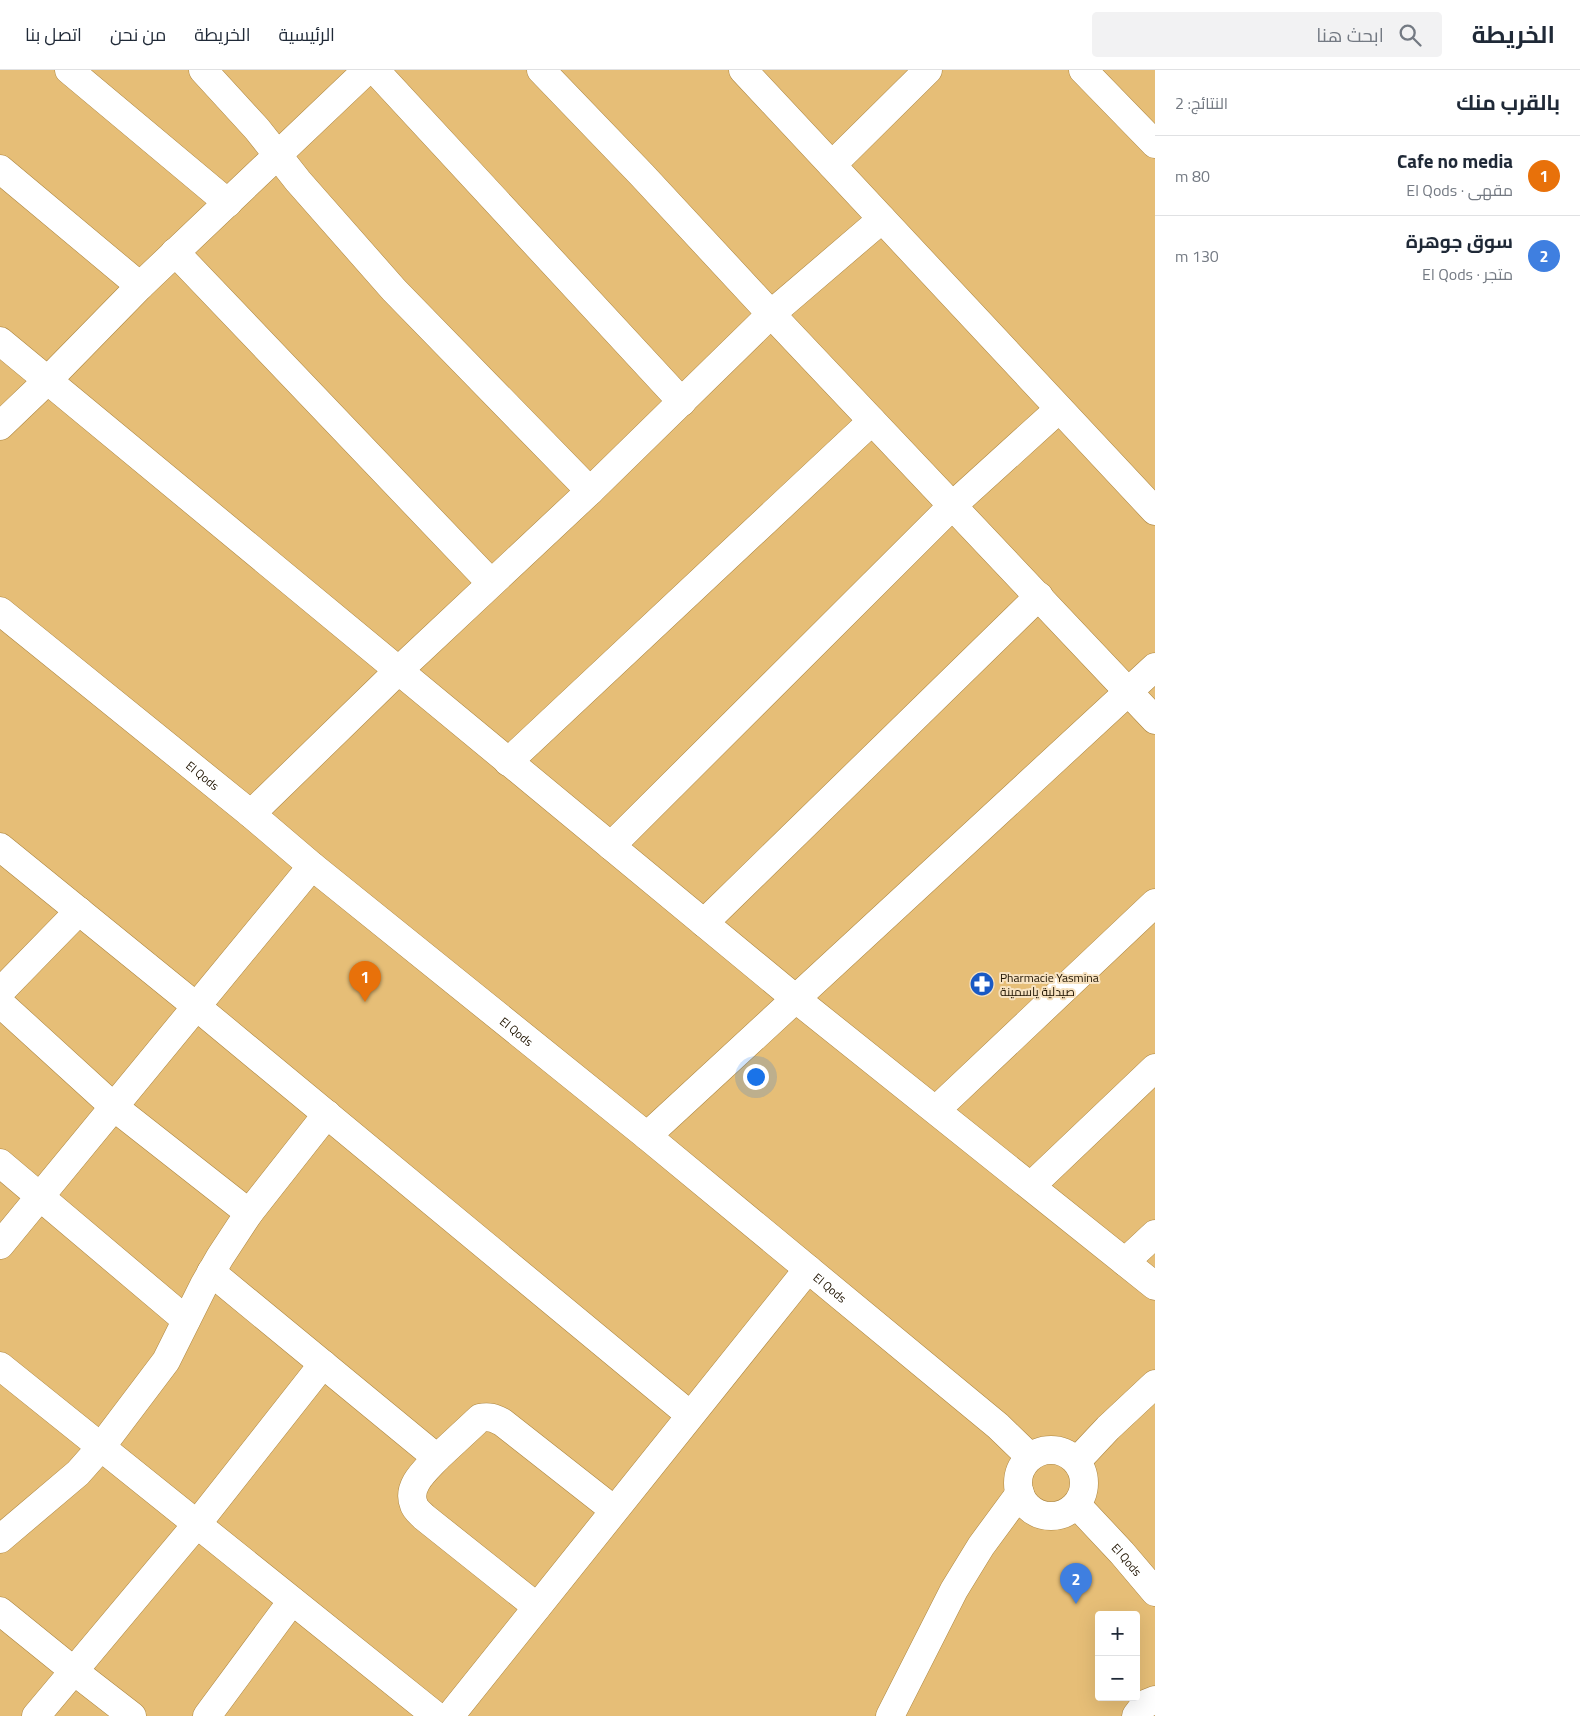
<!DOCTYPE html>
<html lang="ar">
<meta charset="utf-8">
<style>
body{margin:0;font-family:"Titillium Web",Cairo,sans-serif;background:#f2f2f3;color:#1f2937;direction:rtl}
.controls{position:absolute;right:15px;bottom:15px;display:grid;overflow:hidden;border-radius:5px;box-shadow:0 5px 20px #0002}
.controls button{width:45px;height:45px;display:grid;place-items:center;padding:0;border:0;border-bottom:1px solid #e0e1e3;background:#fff;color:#1f2937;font:25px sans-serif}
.you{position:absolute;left:755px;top:1006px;width:18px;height:18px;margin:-12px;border:4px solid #fff;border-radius:50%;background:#1a73e8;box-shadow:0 0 0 8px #1a73e833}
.badge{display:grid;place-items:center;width:32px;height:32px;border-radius:50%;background:#1959c4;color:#fff;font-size:16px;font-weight:700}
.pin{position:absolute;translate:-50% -41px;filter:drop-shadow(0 1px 2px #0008)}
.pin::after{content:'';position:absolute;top:26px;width:18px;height:15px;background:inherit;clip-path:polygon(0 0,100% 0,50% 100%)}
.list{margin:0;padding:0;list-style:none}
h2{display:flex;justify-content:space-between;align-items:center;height:65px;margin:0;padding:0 20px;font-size:21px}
h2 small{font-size:16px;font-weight:400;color:#747a83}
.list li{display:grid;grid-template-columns:32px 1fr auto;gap:15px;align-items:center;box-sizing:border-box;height:80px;padding:0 20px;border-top:1px solid #e0e1e3}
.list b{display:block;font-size:19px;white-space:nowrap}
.list p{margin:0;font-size:16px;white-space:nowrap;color:#747a83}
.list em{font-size:16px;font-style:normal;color:#747a83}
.icon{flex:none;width:28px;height:28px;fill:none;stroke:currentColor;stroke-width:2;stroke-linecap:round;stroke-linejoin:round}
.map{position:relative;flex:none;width:1155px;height:1646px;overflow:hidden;direction:ltr}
header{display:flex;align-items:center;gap:30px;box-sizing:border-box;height:70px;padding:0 25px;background:#fff;border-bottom:1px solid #e0e1e3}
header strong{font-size:24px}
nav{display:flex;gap:28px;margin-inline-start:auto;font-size:18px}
.search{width:350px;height:45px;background:#f2f2f3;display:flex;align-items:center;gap:12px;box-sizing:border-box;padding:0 18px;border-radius:5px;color:#747a83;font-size:19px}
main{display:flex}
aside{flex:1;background:#fff}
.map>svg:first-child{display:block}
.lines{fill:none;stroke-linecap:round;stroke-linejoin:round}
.minor-casing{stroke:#ad8640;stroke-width:29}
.tertiary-casing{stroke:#ad8640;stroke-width:29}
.minor{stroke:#fff;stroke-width:28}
.tertiary{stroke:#fff;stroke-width:28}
.labels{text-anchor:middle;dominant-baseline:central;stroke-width:4;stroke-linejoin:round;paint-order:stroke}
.street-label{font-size:12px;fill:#1f1300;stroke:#f7e2c0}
.poi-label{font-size:12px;fill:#1f1300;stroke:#f7e2c0;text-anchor:start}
</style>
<header>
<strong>الخريطة</strong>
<div class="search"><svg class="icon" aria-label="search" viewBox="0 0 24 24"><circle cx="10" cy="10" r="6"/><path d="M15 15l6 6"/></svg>ابحث هنا</div>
<nav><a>الرئيسية</a><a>الخريطة</a><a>من نحن</a><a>اتصل بنا</a></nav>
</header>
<main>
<aside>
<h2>بالقرب منك<small>النتائج: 2</small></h2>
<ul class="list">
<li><span class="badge" style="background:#e8710a">1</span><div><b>Cafe no media</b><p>مقهى · El Qods</p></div><em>80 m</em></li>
<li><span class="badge" style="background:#3f7fe0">2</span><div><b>سوق جوهرة</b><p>متجر · El Qods</p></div><em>130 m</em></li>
</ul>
</aside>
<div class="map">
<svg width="1155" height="1646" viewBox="0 0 1155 1646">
<rect width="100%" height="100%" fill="#e6be77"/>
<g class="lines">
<defs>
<g id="minor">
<polyline points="69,0 228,133"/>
<polyline points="203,0 257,59 298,111 394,220 590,421"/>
<polyline points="375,0 682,332"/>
<polyline points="541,0 642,105 771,244 1155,650"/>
<polyline points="743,0 1155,441"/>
<polyline points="1083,0 1155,74"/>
<polyline points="832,95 928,0"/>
<polyline points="0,99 140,216"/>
<polyline points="175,182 491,513"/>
<polyline points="0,271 796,929 1155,1216"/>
<polyline points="0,356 48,310 140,216 367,0"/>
<polyline points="508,692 872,351"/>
<polyline points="251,744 398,601 590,421 771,244 882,149"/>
<polyline points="611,776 952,436 1059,339"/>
<polyline points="0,777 197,937 690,1345"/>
<polyline points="704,853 1039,526"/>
<polyline points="0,922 79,841"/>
<polyline points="0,933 114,1037 249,1143"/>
<polyline points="936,1040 1155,833"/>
<polyline points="647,1066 1155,597"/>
<polyline points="0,1093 186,1250"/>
<polyline points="1031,1116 1155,998"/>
<polyline points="0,1175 312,796"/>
<polyline points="1125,1192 1155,1164"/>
<path d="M211,1202L437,1388L480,1348C489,1346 494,1348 502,1352L614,1440"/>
<polyline points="0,1296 436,1646"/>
<path d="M437,1388C426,1400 406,1416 414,1435C415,1439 420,1443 424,1447L537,1537"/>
<polyline points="1077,1391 1108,1358 1155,1314"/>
<polyline points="0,1469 78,1403 101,1377 166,1291 204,1215 220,1187 249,1143 327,1044"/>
<polyline points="0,1541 74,1601 132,1646"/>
<polyline points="36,1646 197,1454 323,1294"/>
<polyline points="207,1646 292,1531"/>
<polyline points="450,1646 808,1199"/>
<polyline points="890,1646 954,1520 981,1476 1020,1423"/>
<polyline points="1136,1646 1145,1634 1155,1630"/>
</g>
<g id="tertiary">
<path id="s1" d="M0,541L251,744L312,796L647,1066L998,1356L1030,1387"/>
<circle cx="1051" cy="1413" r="33"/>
<path id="s2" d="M1077,1435L1122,1483L1155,1522"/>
</g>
</defs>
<!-- minor casing -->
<use href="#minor" class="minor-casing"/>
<!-- tertiary casing -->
<use href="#tertiary" class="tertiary-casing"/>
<!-- minor -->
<use href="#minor" class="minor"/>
<!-- tertiary -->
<use href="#tertiary" class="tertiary"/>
</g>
<!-- icons -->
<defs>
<symbol id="pharmacy-disc" viewBox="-11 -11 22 22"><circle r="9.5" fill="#1959c4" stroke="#f7e2c0"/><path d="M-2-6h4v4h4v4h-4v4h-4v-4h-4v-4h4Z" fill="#fff"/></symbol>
</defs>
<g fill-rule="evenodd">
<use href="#pharmacy-disc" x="968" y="900" width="28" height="28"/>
</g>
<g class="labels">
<!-- street labels -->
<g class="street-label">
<text stroke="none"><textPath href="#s1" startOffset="261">El Qods</textPath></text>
<text stroke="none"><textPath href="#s1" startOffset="666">El Qods</textPath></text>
<text stroke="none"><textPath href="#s1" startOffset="1071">El Qods</textPath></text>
<text stroke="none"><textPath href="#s2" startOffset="74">El Qods</textPath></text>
</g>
<!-- poi labels -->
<g class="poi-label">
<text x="1000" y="907">Pharmacie Yasmina<tspan x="1000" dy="14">صيدلية ياسمينة</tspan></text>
</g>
</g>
</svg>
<div class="controls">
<button>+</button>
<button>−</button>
</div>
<div class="you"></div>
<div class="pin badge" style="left:365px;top:932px;background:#e8710a">1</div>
<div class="pin badge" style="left:1076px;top:1534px;background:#3f7fe0">2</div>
</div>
</main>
